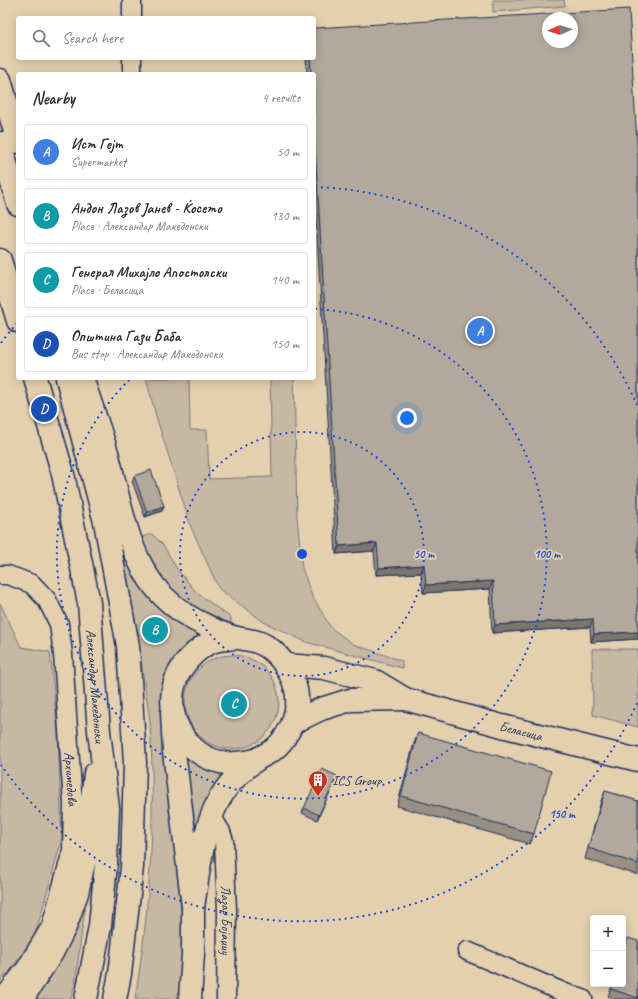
<!DOCTYPE html>
<meta charset="utf-8">
<style>
body{margin:0;font-family:Caveat,sans-serif;background:#f2f2f3;color:#2b2b33}
.controls{position:absolute;right:12px;bottom:12px;display:grid;overflow:hidden;border-radius:4px;box-shadow:0 2px 10px #0003}
.controls button{width:36px;height:36px;display:grid;place-items:center;padding:0;border:0;border-bottom:1px solid #e1e1e2;background:#fff;color:#2b2b33;font:20px sans-serif}
.compass{position:absolute;left:542px;top:12px;width:36px;height:36px;border-radius:50%;background:#fff;box-shadow:0 2px 10px #0003;rotate:267deg}
.you{position:absolute;left:407px;top:418px;width:14px;height:14px;margin:-10px;border:3px solid #fff;border-radius:50%;background:#1a73e8;box-shadow:0 0 0 6px #1a73e833}
.badge{display:grid;place-items:center;width:26px;height:26px;border-radius:50%;background:#d93025;color:#fff;font-size:13px;font-weight:700}
.pin{position:absolute;translate:-50% -50%;border:2px solid #fff;box-shadow:0 1px 4px #0006}
.list{margin:0;padding:0;list-style:none}
h2{display:flex;justify-content:space-between;align-items:center;height:52px;margin:0;padding:0 16px;font-size:17px}
h2 small{font-size:13px;font-weight:400;color:#7c7c81}
.list li{display:grid;grid-template-columns:26px 1fr auto;gap:12px;align-items:center;box-sizing:border-box;height:56px;margin:0 8px 8px;padding:0 8px;border:1px solid #e1e1e2;border-radius:4px}
.list b{display:block;font-size:15px;white-space:nowrap}
.list p{margin:0;font-size:13px;white-space:nowrap;color:#7c7c81}
.list em{font-size:13px;font-style:normal;color:#7c7c81}
.icon{flex:none;width:22px;height:22px;fill:none;stroke:currentColor;stroke-width:2;stroke-linecap:round;stroke-linejoin:round}
.map{position:relative;flex:none;width:638px;height:999px;overflow:hidden}
.search{position:absolute;background:#fff;box-shadow:0 2px 10px #0003;left:16px;top:16px;width:300px;height:44px;display:flex;align-items:center;gap:10px;box-sizing:border-box;padding:0 14px;border-radius:4px;color:#7c7c81;font-size:15px}
.panel{position:absolute;background:#fff;box-shadow:0 2px 10px #0003;left:16px;top:72px;width:300px;height:308px;border-radius:4px}
.map>svg:first-child{display:block}
.green{fill:#c7b8a3;stroke:#717480}
.lines{fill:none;stroke-linecap:round;stroke-linejoin:round}
.street-casing{stroke:#1b2f5e;stroke-width:21}
.secondary-casing{stroke:#1b2f5e;stroke-width:25}
.street{stroke:#e4d0af;stroke-width:18}
.secondary{stroke:#e4d0af;stroke-width:22}
.wall{fill:#999085;stroke:#1b2f5e}
.shaded-wall{fill:#7d766c;stroke:#1b2f5e}
.building{fill:#b2a89b;stroke:#1b2f5e;fill-rule:evenodd}
.ring{fill:none;stroke:#1d4ed8;stroke-width:2;stroke-dasharray:2 4}
.labels{text-anchor:middle;dominant-baseline:central;stroke-width:3.5;stroke-linejoin:round;paint-order:stroke}
.street-label{font-size:14px;fill:#1b2f5e;stroke:#e4d0af}
.poi-label{font-size:14px;fill:#1b2f5e;stroke:#e4d0af;text-anchor:start}
.centre{fill:#1d4ed8;stroke:#e4d0af;stroke-width:2}
.ring-label{font-size:12px;text-anchor:middle;font-weight:bold;fill:#1d4ed8;stroke:#e4d0af;stroke-width:3.5;stroke-linejoin:round;paint-order:stroke}
</style>
<div class="map">
<svg width="638" height="999" viewBox="0 0 638 999">
<rect width="100%" height="100%" fill="#e4d0af"/>
<filter id="ink" filterUnits="userSpaceOnUse"><feTurbulence type="fractalNoise" baseFrequency=".025" numOctaves="2"/><feDisplacementMap in="SourceGraphic" scale="8" xChannelSelector="R" yChannelSelector="G"/><feConvolveMatrix kernelMatrix="1 2 1 2 8 2 1 2 1" color-interpolation-filters="sRGB"/></filter>
<g filter="url(#ink)">
<!-- green -->
<g class="green">
<polygon points="493,0 564,0 565,6 493,12"/>
<polygon points="146,378 189,378 190,430 207,430 209,479 272,477 270,378 294,378 297,516 302,568 312,596 331,628 353,644 402,661 402,668 306,642 264,622 219,589 191,527 156,416"/>
<polygon points="152,534 163,545 177,569 197,593 231,618 231,623 208,617 173,594 148,561 139,538"/>
<path d="M127,561L144,593L173,620L198,635L178,652L173,659L167,669L161,699L175,782L186,931L180,999H135C150,908 156,816 150,724C149,710 146,696 144,682C139,641 132,602 124,562Z"/>
<polygon points="0,603 21,647 50,652 58,734 62,839 35,935 10,971 0,981"/>
<polygon points="592,649 638,649 638,727 593,715"/>
<circle cx="232" cy="702" r="47"/>
<path d="M185,754L223,773C206,792 201,817 194,841Z"/>
<polygon points="81,906 85,907 75,984 71,999 33,999 49,980 72,935"/>
</g>
<g class="lines">
<defs>
<g id="street">
<polyline points="132,0 132,18"/>
<polyline points="132,58 132,69"/>
<path id="s1" d="M0,575H8L32,584L47,600L59,624L63,654L73,805L72,851L51,926L26,968L2,999"/>
<path id="s2" d="M212,817L221,832L224,841L227,910L226,999"/>
<polyline points="467,951 565,993 583,999"/>
</g>
<g id="secondary">
<polyline points="0,80 18,142"/>
<polyline points="0,143 18,204"/>
<polyline points="0,260 18,321"/>
<path id="s3" d="M35,378L63,474L89,603L99,731L108,808L106,864L100,926L86,999"/>
<polyline points="67,378 105,522 128,646 135,763 132,867 120,974 115,999"/>
<path d="M82,378C91,404 100,430 108,456C120,502 129,562 163,596C175,608 191,619 207,626C216,631 227,636 238,638C243,639 249,640 254,641C271,645 284,661 291,676C295,684 298,695 297,705C294,723 288,738 273,750C268,754 261,756 256,760C245,768 233,779 225,790C203,821 199,870 193,907"/>
<path d="M236,638C229,639 222,639 215,641C205,644 195,652 188,660C181,668 175,679 173,690C167,724 191,759 226,763C237,764 246,762 256,760"/>
<path id="s4" d="M286,665L324,668L375,681L405,699L502,726L638,760"/>
<polyline points="172,712 174,752 193,907 193,954 190,999"/>
<polyline points="294,722 321,709 350,700 405,699"/>
<polyline points="22,999 52,953 65,927 77,893 85,858 95,774"/>
</g>
</defs>
<!-- street casing -->
<use href="#street" class="street-casing"/>
<!-- secondary casing -->
<use href="#secondary" class="secondary-casing"/>
<!-- street -->
<use href="#street" class="street"/>
<!-- secondary -->
<use href="#secondary" class="secondary"/>
</g>
<!-- wall -->
<g class="wall">
<polygon points="306,58 314,58 638,160 638,639 591,642 590,627 492,633 490,589 423,593 421,573 376,575 374,551 336,554 314,186 314,74 307,74"/>
<polygon points="134,476 164,506 162,511 145,517 132,481"/>
<polygon points="418,733 534,834 530,844 397,806 414,743"/>
<polygon points="335,781 317,820 302,813 304,808"/>
<polygon points="605,791 638,801 638,875 585,859 601,801"/>
<polygon points="638,941 638,999 616,999 608,996 613,984"/>
</g>
<!-- shaded-wall -->
<g class="shaded-wall">
<polygon points="164,506 162,511 145,517 147,512"/>
<polygon points="377,543 374,551 336,554 339,546"/>
<polygon points="424,565 421,573 376,575 379,568"/>
<polygon points="493,581 490,589 423,593 426,585"/>
<polygon points="593,619 590,627 492,633 495,625"/>
<polygon points="638,632 638,639 591,642 594,634"/>
<polygon points="337,776 335,781 317,820 319,815"/>
</g>
<!-- building -->
<g class="building">
<path d="M629,9L638,160V632L594,634L593,619L495,625L493,581L426,585L424,565L379,568L377,543L339,546L314,131V74H311L310,58H314V28ZM548,18H572V42H548Z"/>
<polygon points="151,470 164,506 147,512 134,476"/>
<polygon points="418,733 551,771 534,834 401,796"/>
<polygon points="322,769 337,776 319,815 304,808"/>
<polygon points="605,791 638,801 638,864 588,848"/>
<polygon points="628,938 638,941 638,998 611,989 613,984 623,984 623,954"/>
</g>
</g>
<!-- distance rings -->
<g class="ring">
<circle cx="302" cy="554" r="122"/>
<path d="M315 309A245 245 0 1 1 130 379"/>
<path d="M637 703A367 367 0 0 1 1 765M1 343A367 367 0 0 1 17 323M315 187A367 367 0 0 1 637 405"/>
</g>
<!-- icons -->
<defs>
<symbol id="building-pin" viewBox="-11 -11 22 30"><path d="M0 17L-7.5 6A9.5 9.5 0 1 1 7.5 6Z" fill="#c8321e" stroke="#e4d0af"/><path d="M-4-6H4V6H1V3H-1V6H-4ZM-2.5-4.3h1.7v1.8h-1.7ZM.8-4.3h1.7v1.8H.8ZM-2.5-1h1.7V.8h-1.7ZM.8-1h1.7V.8H.8Z" fill="#fff"/></symbol>
</defs>
<g fill-rule="evenodd">
<use href="#building-pin" x="307" y="769" width="22" height="30"/>
</g>
<g class="labels">
<!-- street labels -->
<g class="street-label">
<text stroke="none"><textPath href="#s3" startOffset="315">Александар Македонски</textPath></text>
<text stroke="none"><textPath href="#s4" startOffset="246">Беласица</textPath></text>
<text stroke="none"><textPath href="#s1" startOffset="238">Архимедова</textPath></text>
<text stroke="none"><textPath href="#s2" startOffset="106">Лазар Бојаџиу</textPath></text>
</g>
<!-- poi labels -->
<g class="poi-label">
<text x="332" y="780">ICS Group</text>
</g>
</g>
<circle cx="302" cy="554" r="6" class="centre"/>
<g class="ring-label">
<text x="424" y="558">50 m</text>
<text x="547" y="558">100 m</text>
<text x="562" y="818">150 m</text>
</g>
</svg>
<div class="controls">
<button>+</button>
<button>−</button>
</div>
<svg class="compass" viewBox="-18 -18 36 36"><path d="M0-13l5 13h-10z" fill="#e53935"/><path d="M0 13l5-13h-10z" fill="#7c7c81"/></svg>
<div class="you"></div>
<div class="pin badge" style="left:480px;top:331px;background:#3f7fe0">A</div>
<div class="pin badge" style="left:155px;top:630px;background:#0f9aa8">B</div>
<div class="pin badge" style="left:234px;top:704px;background:#0f9aa8">C</div>
<div class="pin badge" style="left:44px;top:409px;background:#1a4fb4">D</div>
<div class="search"><svg class="icon" aria-label="search" viewBox="0 0 24 24"><circle cx="10" cy="10" r="6"/><path d="M15 15l6 6"/></svg>Search here</div>
<section class="panel">
<h2>Nearby<small>4 results</small></h2>
<ul class="list">
<li><span class="badge" style="background:#3f7fe0">A</span><div><b>Ист Гејт</b><p>Supermarket</p></div><em>50 m</em></li>
<li><span class="badge" style="background:#0f9aa8">B</span><div><b>Андон Лазов Јанев - Ќосето</b><p>Place · Александар Македонски</p></div><em>130 m</em></li>
<li><span class="badge" style="background:#0f9aa8">C</span><div><b>Генерал Михајло Апостолски</b><p>Place · Беласица</p></div><em>140 m</em></li>
<li><span class="badge" style="background:#1a4fb4">D</span><div><b>Општина Гази Баба</b><p>Bus stop · Александар Македонски</p></div><em>150 m</em></li>
</ul>
</section>
</div>
